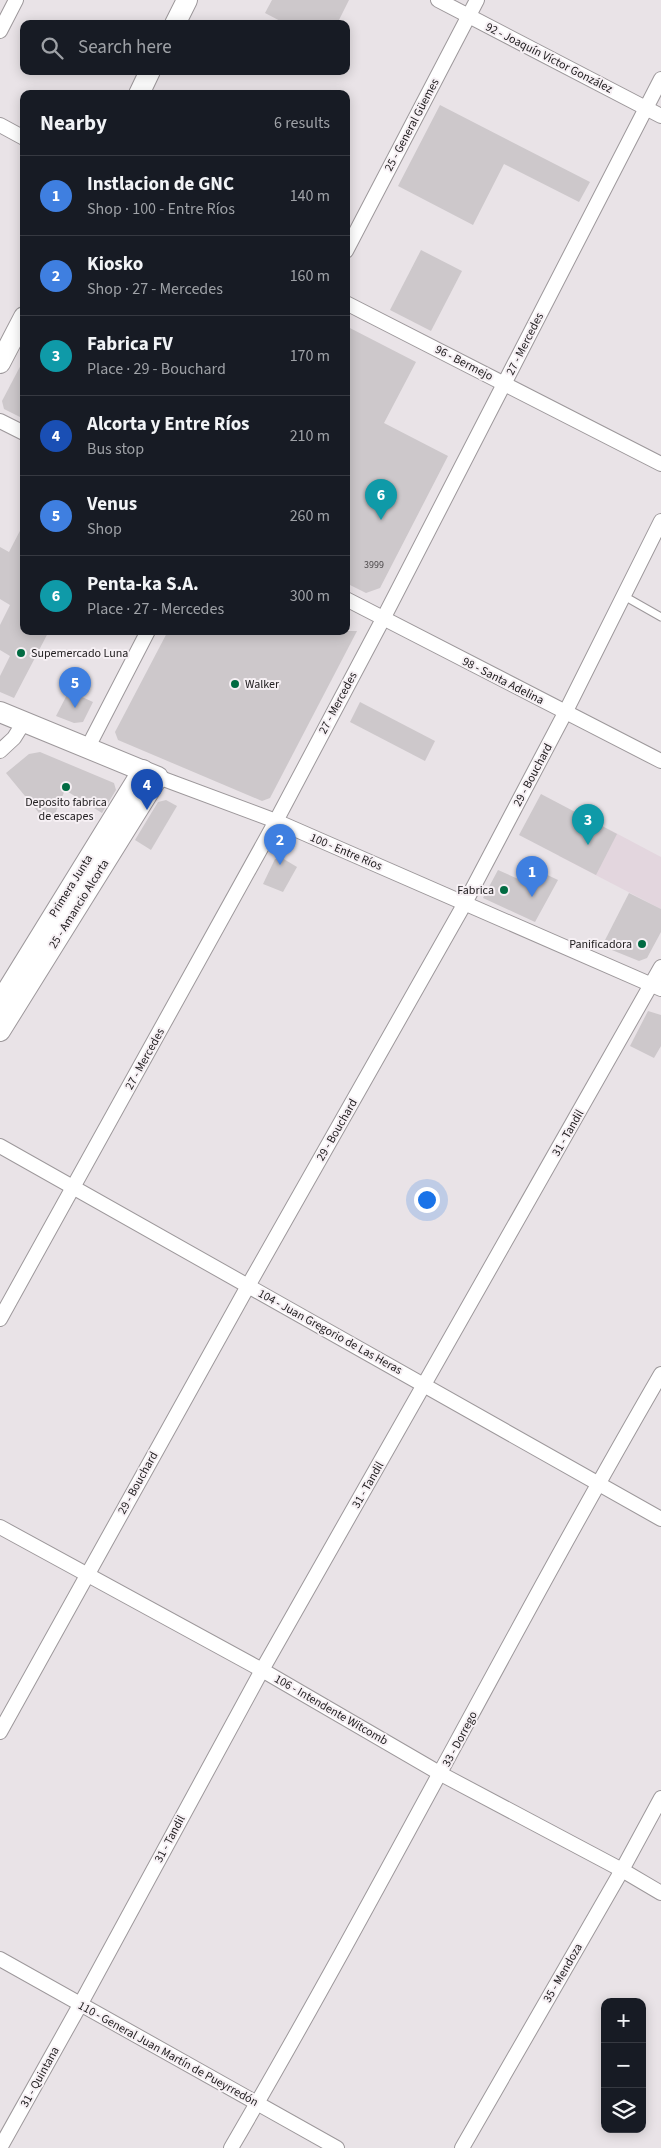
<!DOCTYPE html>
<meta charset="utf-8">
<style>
body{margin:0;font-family:"Source Sans 3",sans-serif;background:#20242c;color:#f1f3f6}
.controls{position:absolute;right:15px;bottom:15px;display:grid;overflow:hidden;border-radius:10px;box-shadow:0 2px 12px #0003}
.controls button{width:45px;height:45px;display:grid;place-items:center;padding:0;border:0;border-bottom:1px solid #363941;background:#171b24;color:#f1f3f6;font:25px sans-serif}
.you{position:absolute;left:426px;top:1199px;width:18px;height:18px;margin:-12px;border:4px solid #fff;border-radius:50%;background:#1a73e8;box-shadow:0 0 0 8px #1a73e833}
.badge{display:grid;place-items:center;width:32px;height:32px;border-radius:50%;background:#85b6a5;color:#fff;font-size:16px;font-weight:700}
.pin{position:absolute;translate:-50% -41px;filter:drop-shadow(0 1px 2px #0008)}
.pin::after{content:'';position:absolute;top:26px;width:18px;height:15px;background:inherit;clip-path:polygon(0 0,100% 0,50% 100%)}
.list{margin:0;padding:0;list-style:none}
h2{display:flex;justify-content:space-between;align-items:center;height:65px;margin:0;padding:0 20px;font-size:21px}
h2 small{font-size:16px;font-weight:400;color:#9ea1a6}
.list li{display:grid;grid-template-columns:32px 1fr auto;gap:15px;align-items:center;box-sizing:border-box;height:80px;padding:0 20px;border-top:1px solid #363941}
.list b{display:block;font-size:19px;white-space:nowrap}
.list p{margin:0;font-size:16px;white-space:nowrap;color:#9ea1a6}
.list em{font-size:16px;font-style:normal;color:#9ea1a6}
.icon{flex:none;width:28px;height:28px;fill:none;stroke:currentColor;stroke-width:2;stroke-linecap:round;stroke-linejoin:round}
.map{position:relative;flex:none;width:661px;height:2148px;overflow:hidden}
.search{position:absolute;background:#171b24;box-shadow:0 2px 12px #0003;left:20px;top:20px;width:330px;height:55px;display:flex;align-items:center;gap:12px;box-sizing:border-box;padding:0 18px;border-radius:10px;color:#9ea1a6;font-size:19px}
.panel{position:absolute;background:#171b24;box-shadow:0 2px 12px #0003;left:20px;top:90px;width:330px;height:545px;border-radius:10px}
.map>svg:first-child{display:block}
.built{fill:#e3d6de}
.building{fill:#cdc8cb}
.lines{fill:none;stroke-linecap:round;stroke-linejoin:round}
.lane-casing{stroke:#9d989b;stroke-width:9}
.street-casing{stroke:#9d989b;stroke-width:16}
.secondary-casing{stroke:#9d989b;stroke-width:22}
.lane{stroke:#fff;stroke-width:7}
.street{stroke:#fff;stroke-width:14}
.secondary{stroke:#fff;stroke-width:20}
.poi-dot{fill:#016b42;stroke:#f6f0f4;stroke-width:2}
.labels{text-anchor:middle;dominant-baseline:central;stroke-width:4;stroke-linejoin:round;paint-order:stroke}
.number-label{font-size:10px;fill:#4e4a4c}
.street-label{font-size:12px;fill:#232022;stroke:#f6f0f4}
.poi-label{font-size:12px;fill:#232022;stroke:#f6f0f4;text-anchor:start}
</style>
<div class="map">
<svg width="661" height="2148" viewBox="0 0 661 2148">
<rect width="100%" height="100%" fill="#e9e3e7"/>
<!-- built -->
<polygon class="built" points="580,814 661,857 661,909 559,856"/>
<!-- building -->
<g class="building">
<polygon points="272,0 349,0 337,24 286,24 265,13"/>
<polygon points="440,105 590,182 579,202 504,164 473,225 398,186"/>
<polygon points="421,250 462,271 431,331 390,310"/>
<polygon points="346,326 416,362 384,423 448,456 380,588 366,593 346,583"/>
<polygon points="24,359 24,419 4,409 2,401"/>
<polygon points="24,523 24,631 49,631 14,698 0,692 0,676 10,656 0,650 0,625 10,605 0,599 0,547 9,552"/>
<polygon points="168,631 357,631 270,798 262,801 118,740 115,732"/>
<polygon points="69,691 93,702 83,722 74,723 56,716"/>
<polygon points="360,702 435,741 425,761 350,722"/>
<polygon points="40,752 114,783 116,790 102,813 65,790 52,821 39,813 6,773 29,754"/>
<polygon points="541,794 617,834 596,875 519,835"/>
<polygon points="166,800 177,806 151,850 135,840 158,802"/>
<polygon points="282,858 297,867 283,892 263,884 275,859"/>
<polygon points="498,870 532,885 541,872 558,880 535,922 483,898"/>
<polygon points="629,893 661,909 661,932 647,958 639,961 602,946"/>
<polygon points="648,1011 661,1015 661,1046 654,1058 630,1046"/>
</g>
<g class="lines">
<defs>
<polyline id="lane" points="624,596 661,617"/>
<g id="street">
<polyline points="438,0 661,116"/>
<polyline points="0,31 16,0"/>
<polyline points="0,125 24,138"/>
<polyline points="346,251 477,0"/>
<polyline points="346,303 661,464"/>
<polyline points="0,421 24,433"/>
<polyline points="346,599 661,761"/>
<polyline points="88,747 148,631"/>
<polyline points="0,751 14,738 24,722"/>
<polyline points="158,777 276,821 661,989"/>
<polyline points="0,1146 661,1519"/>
<polyline points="0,1319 276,821 383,619 661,79"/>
<polyline points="0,1527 262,1670 441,1774 622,1870 661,1893"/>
<polyline points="0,1732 248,1286 465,903 565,713 661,521"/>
<polyline points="0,1959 337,2148"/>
<polyline points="0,2148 80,2005 262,1670 661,967"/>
<path d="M231,2148C380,1893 513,1629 661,1374"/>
<polyline points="462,2148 622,1870 661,1798"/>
</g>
<g id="secondary">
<polyline points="175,24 187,0"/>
<polyline points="139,94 150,71"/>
<polyline points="0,363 24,317"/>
<polyline points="0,712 158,777 0,1031"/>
<polyline points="0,1002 143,770"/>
</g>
</defs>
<!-- lane casing -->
<use href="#lane" class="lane-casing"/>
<!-- street casing -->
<use href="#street" class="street-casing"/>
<!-- secondary casing -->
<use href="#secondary" class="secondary-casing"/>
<!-- lane -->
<use href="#lane" class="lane"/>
<!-- street -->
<use href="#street" class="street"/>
<!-- secondary -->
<use href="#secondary" class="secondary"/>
</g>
<!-- markers -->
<g class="poi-dot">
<circle cx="21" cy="653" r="5"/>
<circle cx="235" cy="684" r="5"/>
<circle cx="66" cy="787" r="5"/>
<circle cx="504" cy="890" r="5"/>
<circle cx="642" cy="944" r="5"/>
</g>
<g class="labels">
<!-- number labels -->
<g class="number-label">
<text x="374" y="565">3999</text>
</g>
<!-- street labels -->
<g class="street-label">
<text transform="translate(549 58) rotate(27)">92 - Joaquín Víctor González</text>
<text transform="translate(412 125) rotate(-62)">25 - General Güemes</text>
<text transform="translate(525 344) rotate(-63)">27 - Mercedes</text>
<text transform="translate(464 363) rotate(27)">96 - Bermejo</text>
<text transform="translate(503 681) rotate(27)">98 - Santa Adelina</text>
<text transform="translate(338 703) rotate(-62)">27 - Mercedes</text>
<text transform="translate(533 775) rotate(-62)">29 - Bouchard</text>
<text transform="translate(346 852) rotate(23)">100 - Entre Ríos</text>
<text transform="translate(71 886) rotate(-58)">Primera Junta</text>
<text transform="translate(79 904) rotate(-58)">25 - Amancio Alcorta</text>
<text transform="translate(145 1059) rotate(-61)">27 - Mercedes</text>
<text transform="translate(337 1130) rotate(-60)">29 - Bouchard</text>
<text transform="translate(568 1133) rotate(-60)">31 - Tandil</text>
<text transform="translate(330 1332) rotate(29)">104 - Juan Gregorio de Las Heras</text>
<text transform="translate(138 1483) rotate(-61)">29 - Bouchard</text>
<text transform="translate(368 1485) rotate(-60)">31 - Tandil</text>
<text transform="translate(331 1710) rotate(30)">106 - Intendente Witcomb</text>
<text transform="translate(460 1739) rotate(-62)">33 - Dorrego</text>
<text transform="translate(170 1839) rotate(-62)">31 - Tandil</text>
<text transform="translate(563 1973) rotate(-60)">35 - Mendoza</text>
<text transform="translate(168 2054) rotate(29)">110 - General Juan Martín de Pueyrredón</text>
<text transform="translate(40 2077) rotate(-61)">31 - Quintana</text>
</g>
<!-- poi labels -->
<g class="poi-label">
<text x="31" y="653">Supemercado Luna</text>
<text x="245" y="684">Walker</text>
<text x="66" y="802" text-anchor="middle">Deposito fabrica<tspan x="66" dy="14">de escapes</tspan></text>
<text x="494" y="890" text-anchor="end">Fabrica</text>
<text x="632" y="944" text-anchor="end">Panificadora</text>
</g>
</g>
</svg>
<div class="controls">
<button>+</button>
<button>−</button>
<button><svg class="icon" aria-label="layers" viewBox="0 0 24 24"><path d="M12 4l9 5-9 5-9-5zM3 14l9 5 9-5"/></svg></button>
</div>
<div class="you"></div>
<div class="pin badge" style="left:532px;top:897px;background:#3f7fe0">1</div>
<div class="pin badge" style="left:280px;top:865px;background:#3f7fe0">2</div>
<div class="pin badge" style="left:588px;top:845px;background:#0f9aa8">3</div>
<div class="pin badge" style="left:147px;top:810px;background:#1a4fb4">4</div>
<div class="pin badge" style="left:75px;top:708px;background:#3f7fe0">5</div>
<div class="pin badge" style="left:381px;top:520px;background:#0f9aa8">6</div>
<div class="search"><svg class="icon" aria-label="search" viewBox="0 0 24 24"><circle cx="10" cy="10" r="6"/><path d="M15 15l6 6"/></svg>Search here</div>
<section class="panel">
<h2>Nearby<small>6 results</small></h2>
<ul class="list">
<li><span class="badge" style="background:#3f7fe0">1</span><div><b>Instlacion de GNC</b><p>Shop · 100 - Entre Ríos</p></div><em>140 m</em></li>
<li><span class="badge" style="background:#3f7fe0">2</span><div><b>Kiosko</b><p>Shop · 27 - Mercedes</p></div><em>160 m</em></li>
<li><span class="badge" style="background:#0f9aa8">3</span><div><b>Fabrica FV</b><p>Place · 29 - Bouchard</p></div><em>170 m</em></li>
<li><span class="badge" style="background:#1a4fb4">4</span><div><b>Alcorta y Entre Ríos</b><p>Bus stop</p></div><em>210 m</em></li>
<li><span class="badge" style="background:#3f7fe0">5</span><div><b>Venus</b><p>Shop</p></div><em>260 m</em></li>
<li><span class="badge" style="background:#0f9aa8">6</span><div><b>Penta-ka S.A.</b><p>Place · 27 - Mercedes</p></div><em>300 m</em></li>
</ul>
</section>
</div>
